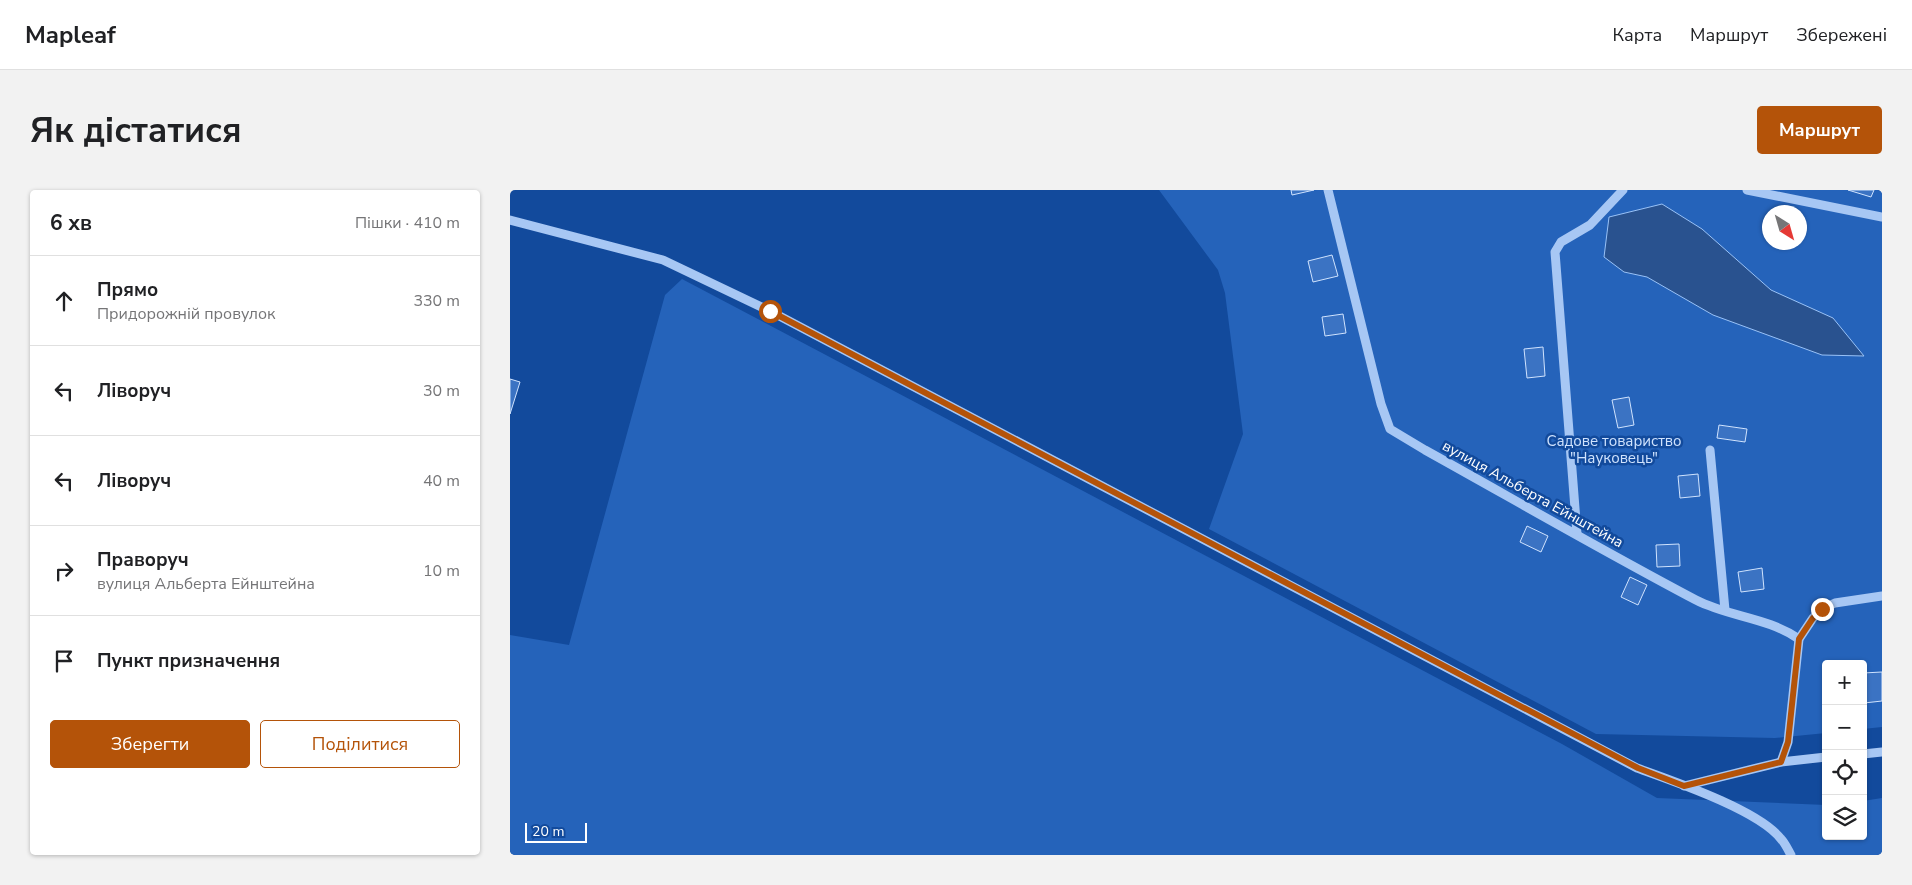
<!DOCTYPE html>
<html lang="uk">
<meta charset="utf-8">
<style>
body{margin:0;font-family:"Nunito Sans",sans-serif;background:#f2f2f2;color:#202124}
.controls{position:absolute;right:15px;bottom:15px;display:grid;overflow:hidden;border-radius:5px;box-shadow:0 1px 4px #0004}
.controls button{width:45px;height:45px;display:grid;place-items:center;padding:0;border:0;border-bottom:1px solid #e0e0e0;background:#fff;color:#202124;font:25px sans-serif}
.compass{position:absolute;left:1252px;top:15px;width:45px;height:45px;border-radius:50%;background:#fff;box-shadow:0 1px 4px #0004;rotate:143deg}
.scale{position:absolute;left:15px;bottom:12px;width:62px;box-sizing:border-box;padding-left:5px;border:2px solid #fff;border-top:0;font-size:14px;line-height:18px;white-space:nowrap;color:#fff;-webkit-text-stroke:4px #124a9c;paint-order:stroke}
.stop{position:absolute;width:15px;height:15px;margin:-11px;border:4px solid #b45309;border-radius:50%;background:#fff}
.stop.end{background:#b45309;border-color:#fff;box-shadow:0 1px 5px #0008}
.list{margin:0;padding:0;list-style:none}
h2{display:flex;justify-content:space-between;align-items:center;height:65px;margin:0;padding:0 20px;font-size:21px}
h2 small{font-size:16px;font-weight:400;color:#757577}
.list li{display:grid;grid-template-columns:32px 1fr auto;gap:15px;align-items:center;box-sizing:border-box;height:90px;padding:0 20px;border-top:1px solid #e0e0e0}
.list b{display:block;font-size:19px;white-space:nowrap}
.list p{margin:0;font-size:16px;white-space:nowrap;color:#757577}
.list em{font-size:16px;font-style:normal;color:#757577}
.actions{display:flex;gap:10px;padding:15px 20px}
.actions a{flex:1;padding:11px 0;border:1px solid #b45309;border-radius:5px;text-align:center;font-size:18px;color:#b45309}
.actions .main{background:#b45309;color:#fff}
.icon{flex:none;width:28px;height:28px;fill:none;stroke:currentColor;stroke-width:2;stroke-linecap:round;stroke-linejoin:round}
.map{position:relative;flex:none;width:1372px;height:665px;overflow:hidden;border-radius:5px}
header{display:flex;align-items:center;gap:30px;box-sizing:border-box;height:70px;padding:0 25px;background:#fff;border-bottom:1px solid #e0e0e0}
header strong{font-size:24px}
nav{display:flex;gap:28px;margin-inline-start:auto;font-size:18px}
.intro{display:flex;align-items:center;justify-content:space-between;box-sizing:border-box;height:120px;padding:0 30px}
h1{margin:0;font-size:35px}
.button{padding:12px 22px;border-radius:5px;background:#b45309;color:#fff;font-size:18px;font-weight:700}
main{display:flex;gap:30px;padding:0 30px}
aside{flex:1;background:#fff;border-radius:5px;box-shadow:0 1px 4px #0004}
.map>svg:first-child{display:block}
.green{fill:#2563ba;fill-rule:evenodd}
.water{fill:#29528f;stroke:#99c2f7}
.building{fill:#3b73c3;stroke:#d0e3fe}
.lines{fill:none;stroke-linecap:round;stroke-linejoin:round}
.minor{stroke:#a7c7f4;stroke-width:9}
.route{stroke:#b45309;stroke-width:6}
.labels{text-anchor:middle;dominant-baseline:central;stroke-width:5;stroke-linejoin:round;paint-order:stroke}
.park-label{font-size:15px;fill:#d0e3fe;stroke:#124a9c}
.street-label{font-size:15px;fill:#fff;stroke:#124a9c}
</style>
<header>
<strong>Mapleaf</strong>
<nav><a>Карта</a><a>Маршрут</a><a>Збережені</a></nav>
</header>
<div class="intro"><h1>Як дістатися</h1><a class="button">Маршрут</a></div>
<main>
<aside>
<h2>6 хв<small>Пішки · 410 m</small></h2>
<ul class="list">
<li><svg class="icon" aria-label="ahead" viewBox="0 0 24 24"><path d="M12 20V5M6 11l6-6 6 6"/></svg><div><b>Прямо</b><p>Придорожній провулок</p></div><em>330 m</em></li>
<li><svg class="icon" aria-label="left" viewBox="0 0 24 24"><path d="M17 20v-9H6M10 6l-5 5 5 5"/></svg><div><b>Ліворуч</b></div><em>30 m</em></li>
<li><svg class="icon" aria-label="left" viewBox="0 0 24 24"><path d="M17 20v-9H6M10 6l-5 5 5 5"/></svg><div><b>Ліворуч</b></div><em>40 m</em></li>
<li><svg class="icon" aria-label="right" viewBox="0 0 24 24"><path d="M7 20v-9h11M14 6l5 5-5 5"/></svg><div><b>Праворуч</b><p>вулиця Альберта Ейнштейна</p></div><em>10 m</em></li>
<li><svg class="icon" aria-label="arrive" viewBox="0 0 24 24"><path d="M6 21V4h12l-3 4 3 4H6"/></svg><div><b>Пункт призначення</b></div></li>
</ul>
<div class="actions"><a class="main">Зберегти</a><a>Поділитися</a></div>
</aside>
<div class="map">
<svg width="1372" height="665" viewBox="0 0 1372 665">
<rect width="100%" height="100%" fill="#124a9c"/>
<!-- green -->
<g class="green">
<path d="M649,0H1372V537L1353,539V474H1316V543L1265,548L1086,544L699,339L733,244L715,103L708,80ZM1260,22H1290V52H1260Z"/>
<polygon points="172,89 1052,554 1147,608 1316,615 1316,646 1353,646 1353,611 1372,608 1372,665 0,665 0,445 59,455 155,105"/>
</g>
<!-- water -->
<polygon class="water" points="1152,14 1192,39 1261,100 1323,128 1354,166 1312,165 1203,125 1137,87 1114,82 1094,67 1099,27"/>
<!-- building -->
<g class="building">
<polygon points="781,0 804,0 782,5"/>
<polygon points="1338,0 1364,0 1361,7"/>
<polygon points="822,65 828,86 803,92 798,71"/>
<polygon points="833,124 836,143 815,146 812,127"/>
<polygon points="1033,157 1035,186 1017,188 1014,159"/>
<polygon points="0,189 10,192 0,224"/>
<polygon points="1119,207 1124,235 1108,238 1102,210"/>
<polygon points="1209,235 1237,239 1235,252 1207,248"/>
<polygon points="1188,284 1190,306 1170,308 1168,286"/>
<polygon points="1017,336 1038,346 1031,362 1010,352"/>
<polygon points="1169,354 1170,376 1147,377 1146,355"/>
<polygon points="1252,378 1254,399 1231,402 1228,382"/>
<polygon points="1120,387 1137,395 1128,415 1111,407"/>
<polygon points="1372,482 1372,511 1354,513 1353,483"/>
</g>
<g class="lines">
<!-- minor -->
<g class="minor">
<path d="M818,0L871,214L880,239L915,260C1005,310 1095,362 1186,410C1219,427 1257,427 1289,449"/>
<polyline points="1237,0 1372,27"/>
<path d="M0,30L153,70L260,121L1127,578C1163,591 1249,620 1271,649C1275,653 1278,660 1281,665"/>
<polyline points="1200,260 1215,420"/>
<polyline points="1067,344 1045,62 1051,52 1080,35 1113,0"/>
<polyline points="1353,564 1372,562"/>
<polyline points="1271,572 1278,552 1289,449 1303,428 1312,419 1325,413 1372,406"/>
<polyline points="1174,596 1271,572 1316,567"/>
</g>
</g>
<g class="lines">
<!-- route -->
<polyline class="route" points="260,121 1128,578 1174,596 1271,572 1278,552 1289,449 1303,428 1312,419"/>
</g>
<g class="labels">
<!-- park labels -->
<g class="park-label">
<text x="1104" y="251">Садове товариство<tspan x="1104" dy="17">"Науковець"</tspan></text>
</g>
<!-- street labels -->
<g class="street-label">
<text transform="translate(1023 304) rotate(29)">вулиця Альберта Ейнштейна</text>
</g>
</g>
</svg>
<div class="controls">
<button>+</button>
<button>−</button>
<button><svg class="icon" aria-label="locate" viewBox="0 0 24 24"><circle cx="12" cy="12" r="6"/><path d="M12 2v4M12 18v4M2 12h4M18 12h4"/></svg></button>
<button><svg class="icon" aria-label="layers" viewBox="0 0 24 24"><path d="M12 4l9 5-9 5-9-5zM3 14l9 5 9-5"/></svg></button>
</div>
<svg class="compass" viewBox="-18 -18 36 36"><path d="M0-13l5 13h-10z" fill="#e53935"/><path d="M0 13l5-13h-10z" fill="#757577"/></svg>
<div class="scale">20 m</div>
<div class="stop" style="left:260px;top:121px"></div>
<div class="stop end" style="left:1312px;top:419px"></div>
</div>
</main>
